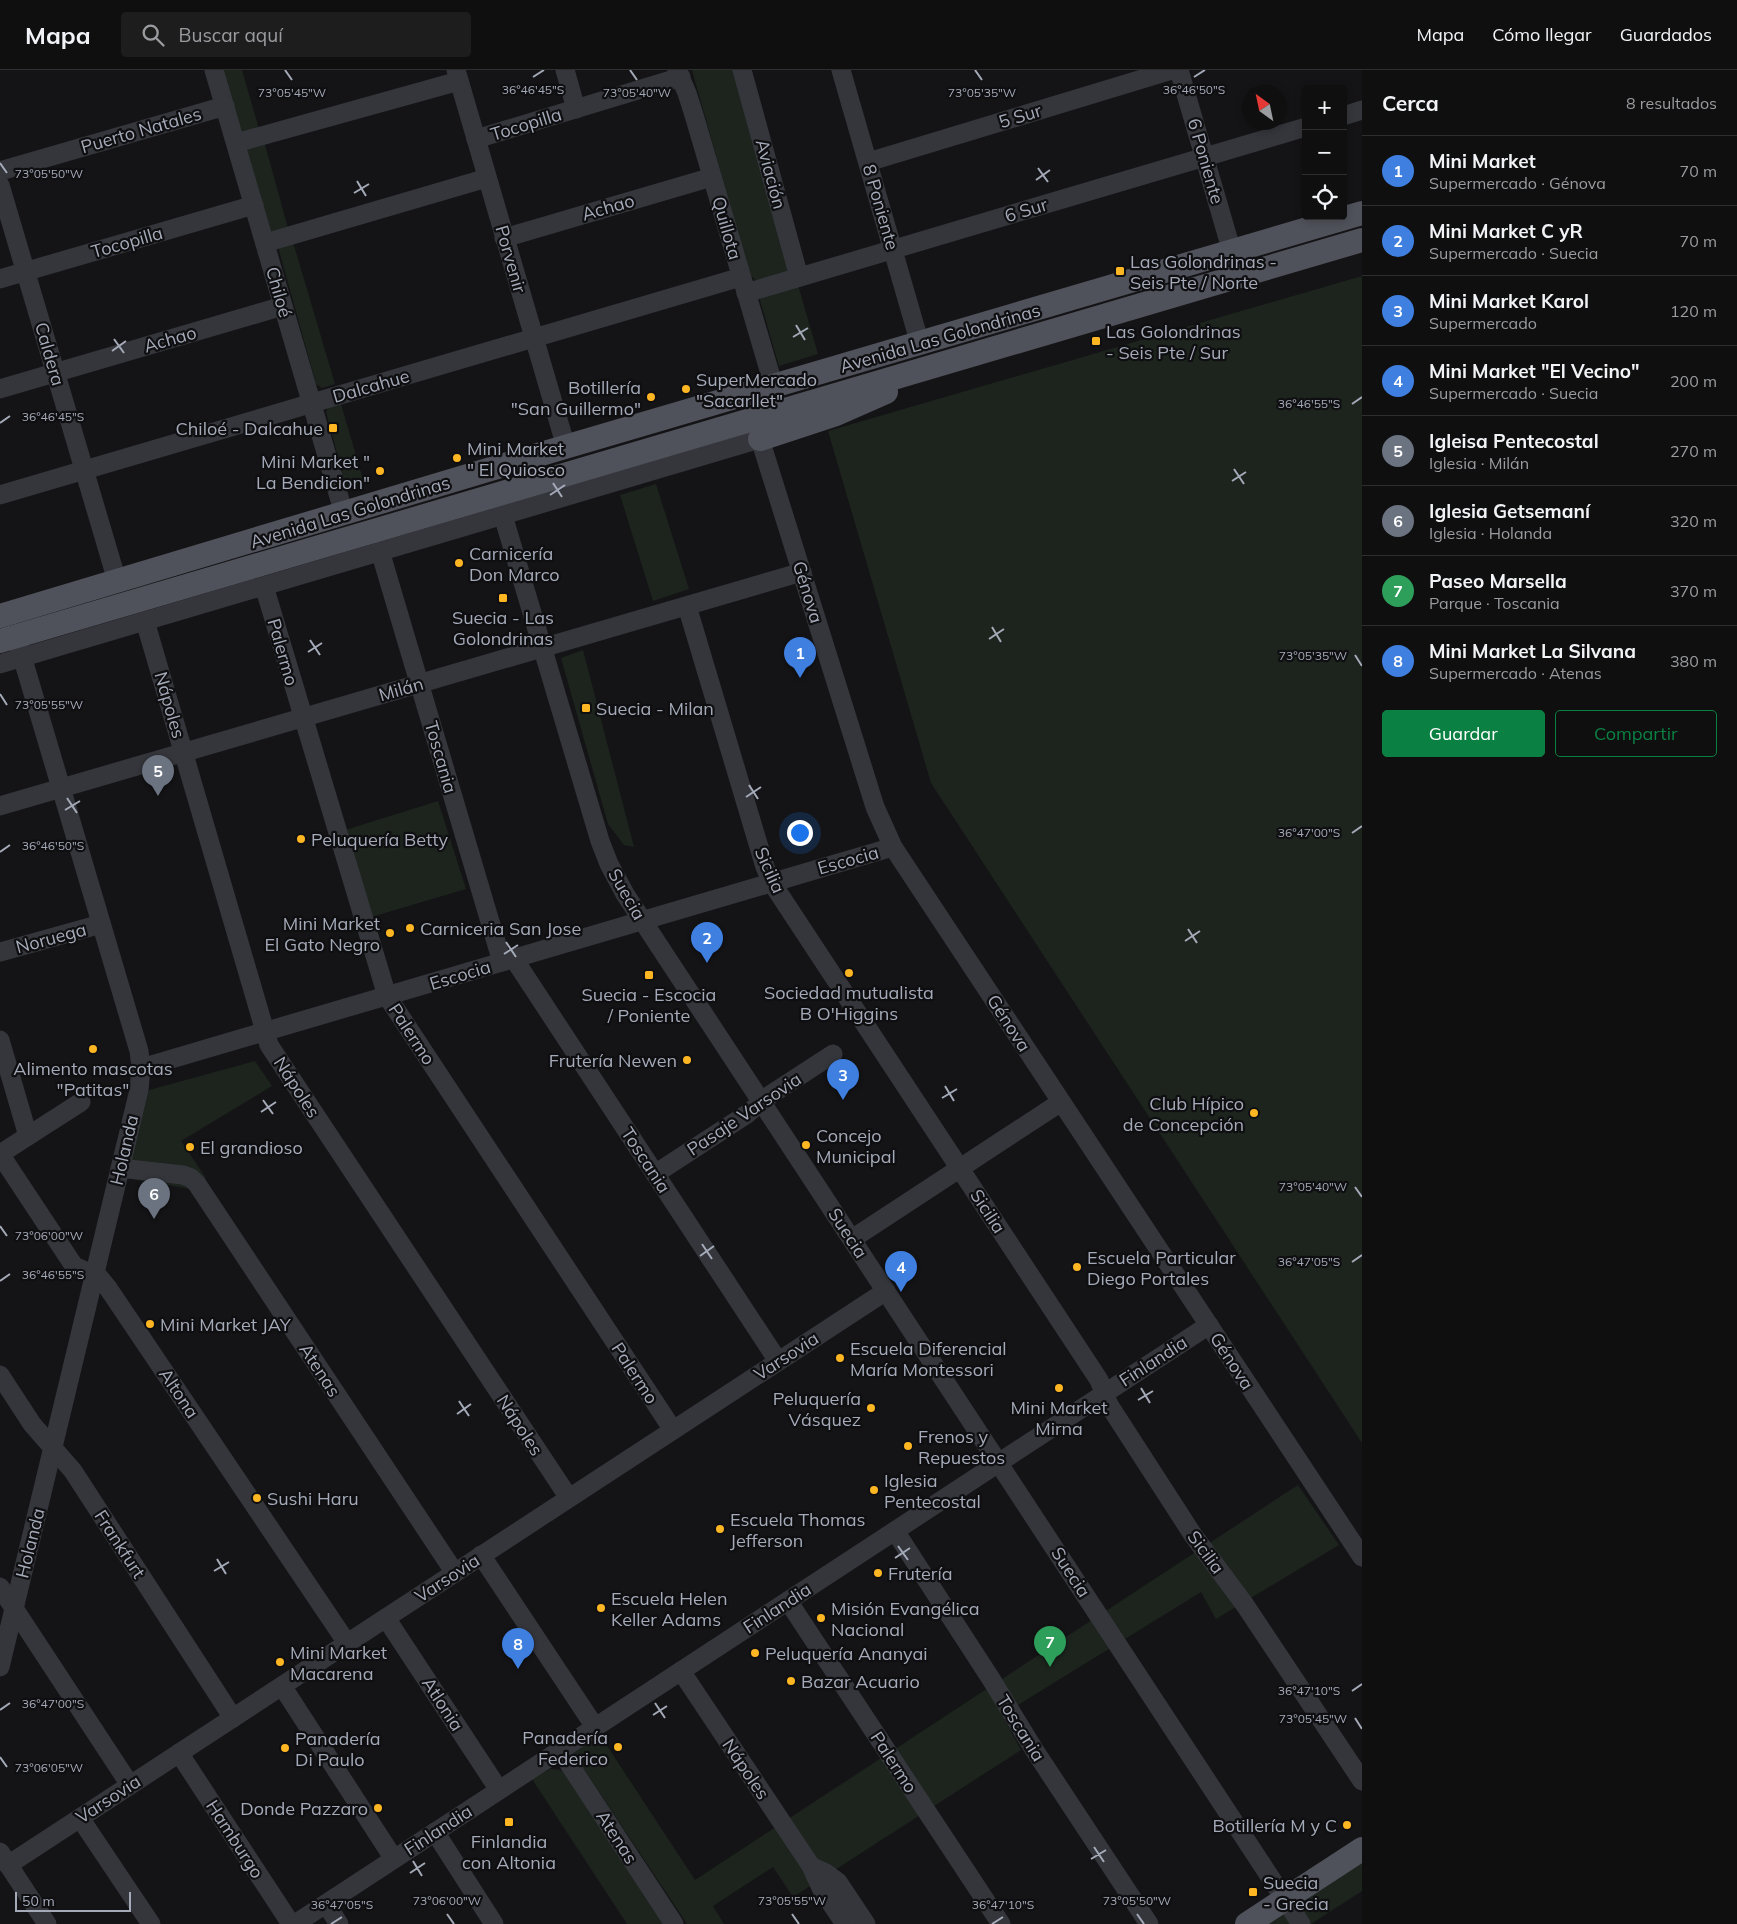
<!DOCTYPE html>
<html lang="es">
<meta charset="utf-8">
<style>
body{margin:0;font-family:Mulish,sans-serif;background:#1d1d1e;color:#f1f3f6}
.controls{position:absolute;right:15px;top:15px;display:grid;overflow:hidden;border-radius:5px;box-shadow:0 2px 8px #0003}
.controls button{width:45px;height:45px;display:grid;place-items:center;padding:0;border:0;border-bottom:1px solid #2f2f30;background:#0f0f10;color:#f1f3f6;font:25px sans-serif}
.compass{position:absolute;left:1242px;top:15px;width:45px;height:45px;border-radius:50%;background:#0f0f10;box-shadow:0 2px 8px #0003;rotate:327deg}
.scale{position:absolute;left:15px;bottom:12px;width:116px;box-sizing:border-box;padding-left:5px;border:2px solid #a4aab8;border-top:0;font-size:14px;line-height:18px;white-space:nowrap;color:#a4aab8;-webkit-text-stroke:4px #0f0f11;paint-order:stroke}
.you{position:absolute;left:799px;top:762px;width:18px;height:18px;margin:-12px;border:4px solid #fff;border-radius:50%;background:#1a73e8;box-shadow:0 0 0 8px #1a73e833}
.badge{display:grid;place-items:center;width:32px;height:32px;border-radius:50%;background:#0b8043;color:#fff;font-size:16px;font-weight:700}
.pin{position:absolute;translate:-50% -41px;filter:drop-shadow(0 1px 2px #0008)}
.pin::after{content:'';position:absolute;top:26px;width:18px;height:15px;background:inherit;clip-path:polygon(0 0,100% 0,50% 100%)}
.list{margin:0;padding:0;list-style:none}
h2{display:flex;justify-content:space-between;align-items:center;height:65px;margin:0;padding:0 20px;font-size:21px}
h2 small{font-size:16px;font-weight:400;color:#9b9c9f}
.list li{display:grid;grid-template-columns:32px 1fr auto;gap:15px;align-items:center;box-sizing:border-box;height:70px;padding:0 20px;border-top:1px solid #2f2f30}
.list b{display:block;font-size:19px;white-space:nowrap}
.list p{margin:0;font-size:16px;white-space:nowrap;color:#9b9c9f}
.list em{font-size:16px;font-style:normal;color:#9b9c9f}
.actions{display:flex;gap:10px;padding:15px 20px}
.actions a{flex:1;padding:11px 0;border:1px solid #0b8043;border-radius:5px;text-align:center;font-size:18px;color:#0b8043}
.actions .main{background:#0b8043;color:#fff}
.icon{flex:none;width:28px;height:28px;fill:none;stroke:currentColor;stroke-width:2;stroke-linecap:round;stroke-linejoin:round}
.map{position:relative;flex:none;width:1362px;height:1854px;overflow:hidden}
header{display:flex;align-items:center;gap:30px;box-sizing:border-box;height:70px;padding:0 25px;background:#0f0f10;border-bottom:1px solid #2f2f30}
header strong{font-size:24px}
nav{display:flex;gap:28px;margin-inline-start:auto;font-size:18px}
.search{width:350px;height:45px;background:#1d1d1e;display:flex;align-items:center;gap:12px;box-sizing:border-box;padding:0 18px;border-radius:5px;color:#9b9c9f;font-size:19px}
main{display:flex}
aside{flex:1;background:#0f0f10}
.map>svg:first-child{display:block}
.green{fill:#1c241d}
.lines{fill:none;stroke-linecap:round;stroke-linejoin:round}
.minor{stroke:#34363b;stroke-width:19}
.major{stroke:#50525b;stroke-width:24}
.ticks{fill:none;stroke:#a4aab8;stroke-width:2}
.poi-dot{fill:#ffb623;stroke:#0f0f11;stroke-width:2}
.labels{text-anchor:middle;dominant-baseline:central;stroke-width:4.5;stroke-linejoin:round;paint-order:stroke}
.street-label{font-size:18px;fill:#a4aab8;stroke:#0f0f11}
.poi-label{font-size:18px;fill:#a4aab8;stroke:#0f0f11;text-anchor:start}
.ticks-label{font-size:12px;text-anchor:middle;fill:#a4aab8;stroke:#0f0f11;stroke-width:4.5;stroke-linejoin:round;paint-order:stroke}
</style>
<header>
<strong>Mapa</strong>
<div class="search"><svg class="icon" aria-label="search" viewBox="0 0 24 24"><circle cx="10" cy="10" r="6"/><path d="M15 15l6 6"/></svg>Buscar aquí</div>
<nav><a>Mapa</a><a>Cómo llegar</a><a>Guardados</a></nav>
</header>
<main>
<div class="map">
<svg width="1362" height="1854" viewBox="0 0 1362 1854">
<rect width="100%" height="100%" fill="#141416"/>
<!-- green -->
<g class="green">
<polygon points="223,0 242,0 259,59 245,63 240,60"/>
<polygon points="692,0 735,0 789,195 787,202 756,211 749,203"/>
<polygon points="264,71 288,158 273,162 268,158 246,82 252,74"/>
<polygon points="293,172 335,314 322,318 316,314 279,180 281,175"/>
<polygon points="1362,206 1362,1373 931,713 828,361"/>
<polygon points="798,215 818,284 779,296 759,227"/>
<polygon points="341,334 364,413 350,416 345,413 326,342 329,336"/>
<polygon points="656,414 689,519 653,531 620,425"/>
<polygon points="583,580 634,777 624,775 608,754 561,588"/>
<polygon points="438,731 466,819 368,848 342,761"/>
<polygon points="255,991 272,1016 181,1071 206,1108 191,1119 126,1108 149,1020"/>
<polygon points="1298,1415 1339,1475 1216,1549 1201,1522 1002,1645 1021,1680 793,1827 773,1797 713,1836 724,1854 687,1854 572,1681 600,1665 695,1810"/>
<polygon points="550,1699 560,1700 564,1702 664,1854 627,1854 532,1709"/>
<polygon points="1362,1792 1362,1821 1311,1854 1267,1854"/>
</g>
<g class="lines">
<!-- minor -->
<g class="minor">
<polyline points="214,0 344,444"/>
<polyline points="456,0 566,377"/>
<polyline points="565,0 576,39"/>
<polyline points="677,0 687,23 694,45 774,317"/>
<polyline points="742,0 799,207"/>
<polyline points="841,0 920,274"/>
<polyline points="1179,0 1232,182"/>
<polyline points="1343,46 1362,40"/>
<polyline points="476,69 681,7"/>
<polyline points="236,73 459,11"/>
<polyline points="868,92 1172,0"/>
<polyline points="0,101 225,36"/>
<polyline points="0,115 117,511"/>
<polyline points="504,168 712,107"/>
<polyline points="265,173 487,108"/>
<polyline points="0,209 254,135"/>
<polyline points="746,223 1306,57"/>
<polyline points="0,319 283,236"/>
<polyline points="0,425 741,207"/>
<polyline points="499,432 600,771 609,794 625,824 1301,1854"/>
<polyline points="380,481 502,892"/>
<polyline points="264,516 387,926 673,1360"/>
<polyline points="687,536 765,797 772,813 1099,1310 1109,1335 1193,1465 1245,1535 1362,1711"/>
<polyline points="145,551 269,975 569,1428"/>
<polyline points="0,594 760,369 875,737 893,777 1362,1487"/>
<polyline points="0,736 802,502"/>
<polyline points="0,882 101,854"/>
<polyline points="514,889 778,1291"/>
<polyline points="0,970 28,1066"/>
<polyline points="141,998 893,777"/>
<polyline points="0,1084 74,1196 99,1207 108,1218 347,1573"/>
<polyline points="0,1084 81,1032"/>
<polyline points="120,1098 183,1105 191,1108 197,1114 455,1503"/>
<polyline points="655,1104 747,1044 770,1025 833,984"/>
<polyline points="852,1169 1061,1032"/>
<polyline points="0,1305 32,1354 73,1401 233,1648"/>
<polyline points="895,1461 991,1609 1035,1681 1149,1854"/>
<polyline points="481,1485 595,1657"/>
<polyline points="0,1517 130,1715"/>
<polyline points="788,1531 1001,1854"/>
<polyline points="386,1548 499,1720"/>
<polyline points="0,1597 139,1020 141,998 139,981 19,576"/>
<polyline points="681,1601 811,1796 822,1820 845,1854"/>
<polyline points="282,1616 394,1789"/>
<polyline points="560,1680 674,1854"/>
<polyline points="179,1683 291,1854"/>
<polyline points="80,1748 151,1854"/>
<polyline points="435,1762 494,1854"/>
<polyline points="0,1782 47,1854"/>
<polyline points="8,1795 886,1221"/>
<polyline points="811,1796 826,1803 838,1812 866,1854"/>
<polyline points="326,1834 339,1854"/>
<polyline points="295,1854 1209,1255"/>
</g>
<!-- major -->
<g class="major">
<polyline points="760,369 836,344 886,322"/>
<polyline points="0,546 524,389 1362,143"/>
<polyline points="0,571 1362,170"/>
<polyline points="1247,1854 1362,1779"/>
</g>
</g>
<!-- ticks -->
<path class="ticks" d="M285,0L292,10M630,0L637,10M975,0L982,10M533,7L544,0M1194,7L1205,0M0,93L7,103M1038,98L1048,112M1036,110L1050,100M357,111L366,126M354,123L369,114M796,255L805,270M793,267L808,258M114,269L124,283M112,281L126,271M1352,334L1362,327M0,353L10,346M1234,399L1244,414M1232,411L1246,402M553,413L562,427M550,425L565,415M992,557L1001,572M989,569L1004,559M310,570L320,585M308,582L322,573M1355,585L1362,596M0,624L7,635M749,715L758,729M746,727L761,717M67,728L77,743M65,740L80,731M1352,763L1362,756M0,782L10,775M1188,859L1197,873M1185,871L1200,861M506,872L516,887M504,884L518,875M945,1016L954,1031M942,1028L957,1019M263,1030L273,1044M261,1042L276,1032M1355,1117L1362,1127M0,1156L7,1166M702,1174L712,1189M700,1186L714,1176M1352,1192L1362,1185M0,1211L10,1204M1141,1318L1150,1333M1138,1330L1153,1321M459,1331L469,1346M457,1344L471,1334M898,1476L908,1490M895,1488L910,1478M217,1489L226,1504M214,1501L229,1492M1352,1621L1362,1614M655,1633L665,1648M0,1640L10,1633M653,1645L667,1636M1355,1648L1362,1659M0,1687L7,1697M1094,1777L1104,1792M1091,1789L1106,1780M413,1791L422,1806M410,1803L425,1793M447,1844L454,1854M792,1844L799,1854M1137,1844L1144,1854M331,1854L342,1847M992,1854L1003,1847"/>
<!-- markers -->
<g class="poi-dot">
<rect x="1115" y="196" width="10" height="10" rx="2.5"/>
<rect x="1091" y="266" width="10" height="10" rx="2.5"/>
<circle cx="686" cy="319" r="5"/>
<circle cx="651" cy="327" r="5"/>
<rect x="328" y="353" width="10" height="10" rx="2.5"/>
<circle cx="457" cy="388" r="5"/>
<circle cx="380" cy="401" r="5"/>
<circle cx="459" cy="493" r="5"/>
<rect x="498" y="523" width="10" height="10" rx="2.5"/>
<rect x="581" y="633" width="10" height="10" rx="2.5"/>
<circle cx="301" cy="769" r="5"/>
<circle cx="410" cy="858" r="5"/>
<circle cx="390" cy="863" r="5"/>
<circle cx="849" cy="903" r="5"/>
<rect x="644" y="900" width="10" height="10" rx="2.5"/>
<circle cx="93" cy="979" r="5"/>
<circle cx="687" cy="990" r="5"/>
<circle cx="1254" cy="1043" r="5"/>
<circle cx="806" cy="1075" r="5"/>
<circle cx="190" cy="1077" r="5"/>
<circle cx="1077" cy="1197" r="5"/>
<circle cx="150" cy="1254" r="5"/>
<circle cx="840" cy="1288" r="5"/>
<circle cx="1059" cy="1318" r="5"/>
<circle cx="871" cy="1338" r="5"/>
<circle cx="908" cy="1376" r="5"/>
<circle cx="874" cy="1420" r="5"/>
<circle cx="257" cy="1428" r="5"/>
<circle cx="720" cy="1459" r="5"/>
<circle cx="878" cy="1503" r="5"/>
<circle cx="601" cy="1538" r="5"/>
<circle cx="821" cy="1548" r="5"/>
<circle cx="755" cy="1583" r="5"/>
<circle cx="280" cy="1592" r="5"/>
<circle cx="791" cy="1611" r="5"/>
<circle cx="618" cy="1677" r="5"/>
<circle cx="285" cy="1678" r="5"/>
<circle cx="378" cy="1738" r="5"/>
<rect x="504" y="1747" width="10" height="10" rx="2.5"/>
<circle cx="1347" cy="1755" r="5"/>
<rect x="1248" y="1817" width="10" height="10" rx="2.5"/>
</g>
<g class="labels">
<!-- street labels -->
<g class="street-label">
<text transform="translate(1020 46) rotate(-17)">5 Sur</text>
<text transform="translate(526 54) rotate(-17)">Tocopilla</text>
<text transform="translate(141 60) rotate(-16)">Puerto Natales</text>
<text transform="translate(1206 91) rotate(74)">6 Poniente</text>
<text transform="translate(771 104) rotate(75)">Aviación</text>
<text transform="translate(608 137) rotate(-16)">Achao</text>
<text transform="translate(881 137) rotate(74)">8 Poniente</text>
<text transform="translate(1026 140) rotate(-17)">6 Sur</text>
<text transform="translate(727 158) rotate(74)">Quillota</text>
<text transform="translate(127 172) rotate(-16)">Tocopilla</text>
<text transform="translate(511 189) rotate(74)">Porvenir</text>
<text transform="translate(279 222) rotate(74)">Chiloé</text>
<text transform="translate(940 268) rotate(-16)">Avenida Las Golondrinas</text>
<text transform="translate(170 269) rotate(-16)">Achao</text>
<text transform="translate(50 284) rotate(74)">Caldera</text>
<text transform="translate(371 316) rotate(-16)">Dalcahue</text>
<text transform="translate(350 442) rotate(-17)">Avenida Las Golondrinas</text>
<text transform="translate(808 522) rotate(73)">Génova</text>
<text transform="translate(283 582) rotate(74)">Palermo</text>
<text transform="translate(401 619) rotate(-16)">Milán</text>
<text transform="translate(170 635) rotate(74)">Nápoles</text>
<text transform="translate(441 687) rotate(74)">Toscania</text>
<text transform="translate(848 790) rotate(-16)">Escocia</text>
<text transform="translate(770 800) rotate(66)">Sicilia</text>
<text transform="translate(627 824) rotate(60)">Suecia</text>
<text transform="translate(51 868) rotate(-15)">Noruega</text>
<text transform="translate(460 905) rotate(-17)">Escocia</text>
<text transform="translate(1009 953) rotate(57)">Génova</text>
<text transform="translate(412 964) rotate(57)">Palermo</text>
<text transform="translate(297 1017) rotate(57)">Nápoles</text>
<text transform="translate(744 1044) rotate(-34)">Pasaje Varsovia</text>
<text transform="translate(124 1080) rotate(-77)">Holanda</text>
<text transform="translate(646 1090) rotate(57)">Toscania</text>
<text transform="translate(988 1141) rotate(57)">Sicilia</text>
<text transform="translate(848 1163) rotate(57)">Suecia</text>
<text transform="translate(786 1286) rotate(-33)">Varsovia</text>
<text transform="translate(1153 1291) rotate(-33)">Finlandia</text>
<text transform="translate(1232 1291) rotate(57)">Génova</text>
<text transform="translate(320 1300) rotate(57)">Atenas</text>
<text transform="translate(635 1303) rotate(57)">Palermo</text>
<text transform="translate(179 1323) rotate(56)">Altona</text>
<text transform="translate(520 1355) rotate(57)">Nápoles</text>
<text transform="translate(30 1473) rotate(-76)">Holanda</text>
<text transform="translate(120 1474) rotate(57)">Frankfurt</text>
<text transform="translate(1206 1482) rotate(54)">Sicilia</text>
<text transform="translate(1071 1502) rotate(57)">Suecia</text>
<text transform="translate(447 1508) rotate(-33)">Varsovia</text>
<text transform="translate(777 1538) rotate(-33)">Finlandia</text>
<text transform="translate(443 1634) rotate(57)">Atlonia</text>
<text transform="translate(1021 1658) rotate(58)">Toscania</text>
<text transform="translate(894 1692) rotate(57)">Palermo</text>
<text transform="translate(746 1699) rotate(56)">Nápoles</text>
<text transform="translate(108 1729) rotate(-33)">Varsovia</text>
<text transform="translate(438 1760) rotate(-33)">Finlandia</text>
<text transform="translate(617 1767) rotate(57)">Atenas</text>
<text transform="translate(235 1769) rotate(57)">Hamburgo</text>
</g>
<!-- poi labels -->
<g class="poi-label">
<text x="1130" y="191">Las Golondrinas -<tspan x="1130" dy="21">Seis Pte / Norte</tspan></text>
<text x="1106" y="261">Las Golondrinas<tspan x="1106" dy="21">- Seis Pte / Sur</tspan></text>
<text x="696" y="309">SuperMercado<tspan x="696" dy="21">"Sacarllet"</tspan></text>
<text x="641" y="317" text-anchor="end">Botillería<tspan x="641" dy="21">"San Guillermo"</tspan></text>
<text x="323" y="358" text-anchor="end">Chiloé - Dalcahue</text>
<text x="467" y="378">Mini Market<tspan x="467" dy="21">" El Quiosco</tspan></text>
<text x="370" y="391" text-anchor="end">Mini Market "<tspan x="370" dy="21">La Bendicion"</tspan></text>
<text x="469" y="483">Carnicería<tspan x="469" dy="21">Don Marco</tspan></text>
<text x="503" y="547" text-anchor="middle">Suecia - Las<tspan x="503" dy="21">Golondrinas</tspan></text>
<text x="596" y="638">Suecia - Milan</text>
<text x="311" y="769">Peluquería Betty</text>
<text x="380" y="853" text-anchor="end">Mini Market<tspan x="380" dy="21">El Gato Negro</tspan></text>
<text x="420" y="858">Carniceria San Jose</text>
<text x="849" y="922" text-anchor="middle">Sociedad mutualista<tspan x="849" dy="21">B O'Higgins</tspan></text>
<text x="649" y="924" text-anchor="middle">Suecia - Escocia<tspan x="649" dy="21">/ Poniente</tspan></text>
<text x="677" y="990" text-anchor="end">Frutería Newen</text>
<text x="93" y="998" text-anchor="middle">Alimento mascotas<tspan x="93" dy="21">"Patitas"</tspan></text>
<text x="1244" y="1033" text-anchor="end">Club Hípico<tspan x="1244" dy="21">de Concepción</tspan></text>
<text x="816" y="1065">Concejo<tspan x="816" dy="21">Municipal</tspan></text>
<text x="200" y="1077">El grandioso</text>
<text x="1087" y="1187">Escuela Particular<tspan x="1087" dy="21">Diego Portales</tspan></text>
<text x="160" y="1254">Mini Market JAY</text>
<text x="850" y="1278">Escuela Diferencial<tspan x="850" dy="21">María Montessori</tspan></text>
<text x="861" y="1328" text-anchor="end">Peluquería<tspan x="861" dy="21">Vásquez</tspan></text>
<text x="1059" y="1337" text-anchor="middle">Mini Market<tspan x="1059" dy="21">Mirna</tspan></text>
<text x="918" y="1366">Frenos y<tspan x="918" dy="21">Repuestos</tspan></text>
<text x="884" y="1410">Iglesia<tspan x="884" dy="21">Pentecostal</tspan></text>
<text x="267" y="1428">Sushi Haru</text>
<text x="730" y="1449">Escuela Thomas<tspan x="730" dy="21">Jefferson</tspan></text>
<text x="888" y="1503">Frutería</text>
<text x="611" y="1528">Escuela Helen<tspan x="611" dy="21">Keller Adams</tspan></text>
<text x="831" y="1538">Misión Evangélica<tspan x="831" dy="21">Nacional</tspan></text>
<text x="290" y="1582">Mini Market<tspan x="290" dy="21">Macarena</tspan></text>
<text x="765" y="1583">Peluquería Ananyai</text>
<text x="801" y="1611">Bazar Acuario</text>
<text x="608" y="1667" text-anchor="end">Panadería<tspan x="608" dy="21">Federico</tspan></text>
<text x="295" y="1668">Panadería<tspan x="295" dy="21">Di Paulo</tspan></text>
<text x="368" y="1738" text-anchor="end">Donde Pazzaro</text>
<text x="1337" y="1755" text-anchor="end">Botillería M y C</text>
<text x="509" y="1771" text-anchor="middle">Finlandia<tspan x="509" dy="21">con Altonia</tspan></text>
<text x="1263" y="1812">Suecia<tspan x="1263" dy="21">- Grecia</tspan></text>
</g>
</g>
<g class="ticks-label">
<text x="533" y="24">36°46'45"S</text>
<text x="1194" y="24">36°46'50"S</text>
<text x="292" y="27">73°05'45"W</text>
<text x="637" y="27">73°05'40"W</text>
<text x="982" y="27">73°05'35"W</text>
<text x="49" y="108">73°05'50"W</text>
<text x="1309" y="338">36°46'55"S</text>
<text x="53" y="351">36°46'45"S</text>
<text x="1313" y="590">73°05'35"W</text>
<text x="49" y="639">73°05'55"W</text>
<text x="1309" y="767">36°47'00"S</text>
<text x="53" y="780">36°46'50"S</text>
<text x="1313" y="1121">73°05'40"W</text>
<text x="49" y="1170">73°06'00"W</text>
<text x="1309" y="1196">36°47'05"S</text>
<text x="53" y="1209">36°46'55"S</text>
<text x="1309" y="1625">36°47'10"S</text>
<text x="53" y="1638">36°47'00"S</text>
<text x="1313" y="1653">73°05'45"W</text>
<text x="49" y="1702">73°06'05"W</text>
<text x="447" y="1835">73°06'00"W</text>
<text x="792" y="1835">73°05'55"W</text>
<text x="1137" y="1835">73°05'50"W</text>
<text x="342" y="1839">36°47'05"S</text>
<text x="1003" y="1839">36°47'10"S</text>
</g>
</svg>
<div class="controls">
<button>+</button>
<button>−</button>
<button><svg class="icon" aria-label="locate" viewBox="0 0 24 24"><circle cx="12" cy="12" r="6"/><path d="M12 2v4M12 18v4M2 12h4M18 12h4"/></svg></button>
</div>
<svg class="compass" viewBox="-18 -18 36 36"><path d="M0-13l5 13h-10z" fill="#e53935"/><path d="M0 13l5-13h-10z" fill="#9b9c9f"/></svg>
<div class="scale">50 m</div>
<div class="you"></div>
<div class="pin badge" style="left:800px;top:608px;background:#3f7fe0">1</div>
<div class="pin badge" style="left:707px;top:893px;background:#3f7fe0">2</div>
<div class="pin badge" style="left:843px;top:1030px;background:#3f7fe0">3</div>
<div class="pin badge" style="left:901px;top:1222px;background:#3f7fe0">4</div>
<div class="pin badge" style="left:158px;top:726px;background:#6b7280">5</div>
<div class="pin badge" style="left:154px;top:1149px;background:#6b7280">6</div>
<div class="pin badge" style="left:1050px;top:1597px;background:#2e9e5b">7</div>
<div class="pin badge" style="left:518px;top:1599px;background:#3f7fe0">8</div>
</div>
<aside>
<h2>Cerca<small>8 resultados</small></h2>
<ul class="list">
<li><span class="badge" style="background:#3f7fe0">1</span><div><b>Mini Market</b><p>Supermercado · Génova</p></div><em>70 m</em></li>
<li><span class="badge" style="background:#3f7fe0">2</span><div><b>Mini Market C yR</b><p>Supermercado · Suecia</p></div><em>70 m</em></li>
<li><span class="badge" style="background:#3f7fe0">3</span><div><b>Mini Market Karol</b><p>Supermercado</p></div><em>120 m</em></li>
<li><span class="badge" style="background:#3f7fe0">4</span><div><b>Mini Market &quot;El Vecino&quot;</b><p>Supermercado · Suecia</p></div><em>200 m</em></li>
<li><span class="badge" style="background:#6b7280">5</span><div><b>Igleisa Pentecostal</b><p>Iglesia · Milán</p></div><em>270 m</em></li>
<li><span class="badge" style="background:#6b7280">6</span><div><b>Iglesia Getsemaní</b><p>Iglesia · Holanda</p></div><em>320 m</em></li>
<li><span class="badge" style="background:#2e9e5b">7</span><div><b>Paseo Marsella</b><p>Parque · Toscania</p></div><em>370 m</em></li>
<li><span class="badge" style="background:#3f7fe0">8</span><div><b>Mini Market La Silvana</b><p>Supermercado · Atenas</p></div><em>380 m</em></li>
</ul>
<div class="actions"><a class="main">Guardar</a><a>Compartir</a></div>
</aside>
</main>
